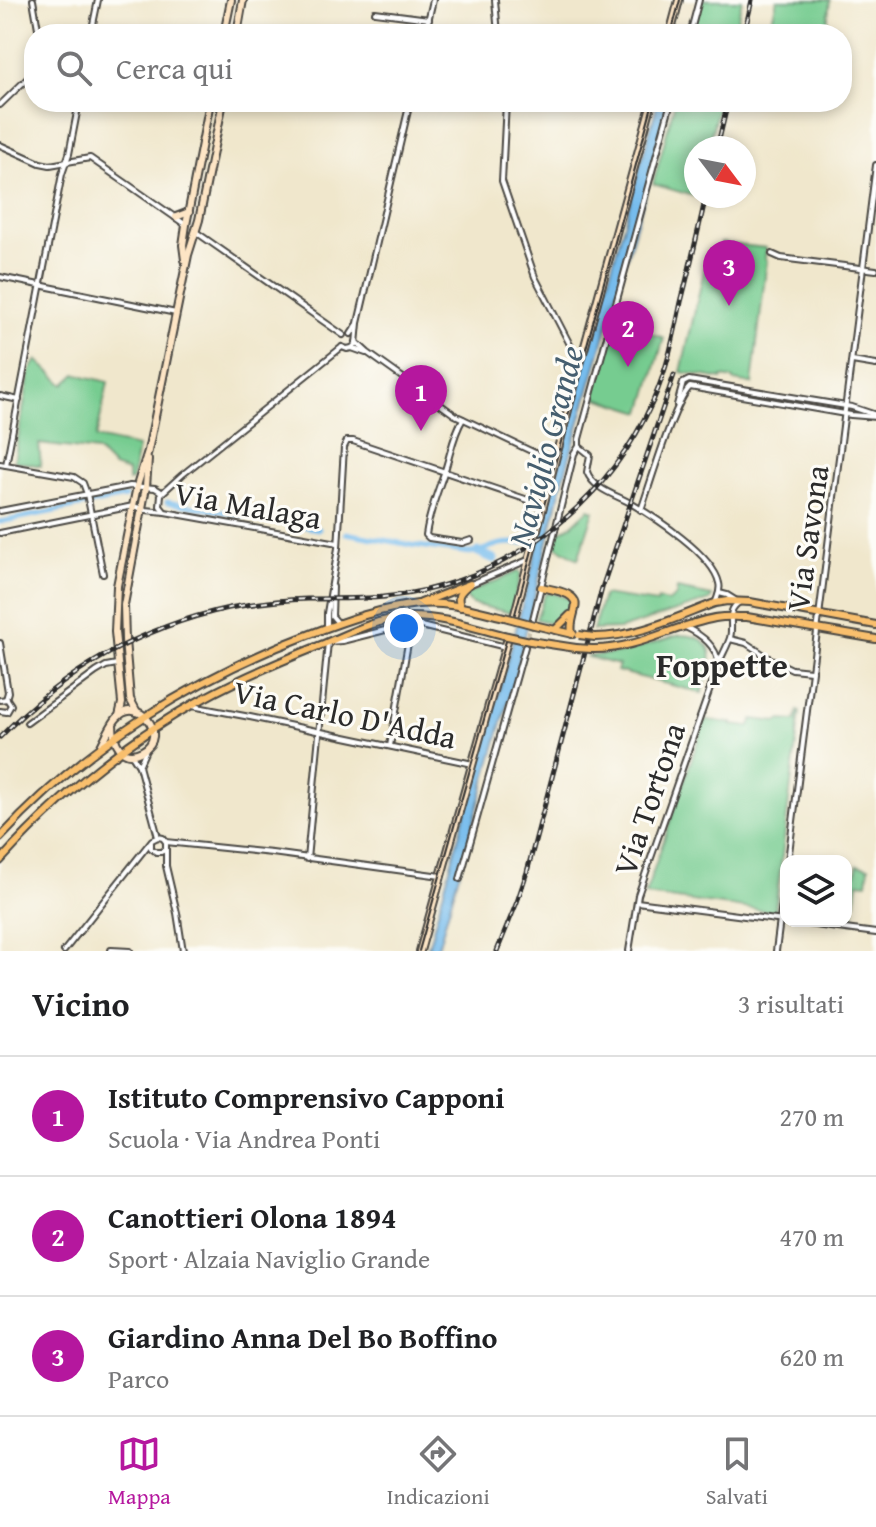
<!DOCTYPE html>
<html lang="it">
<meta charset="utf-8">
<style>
body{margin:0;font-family:"Gentium Book Plus",serif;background:#f6f6f6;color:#202124}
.controls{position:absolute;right:24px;bottom:24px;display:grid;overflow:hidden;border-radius:16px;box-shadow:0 4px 12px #0003}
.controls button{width:72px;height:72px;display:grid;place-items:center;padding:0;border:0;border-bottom:2px solid #e0e0e0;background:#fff;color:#202124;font:40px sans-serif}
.compass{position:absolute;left:684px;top:136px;width:72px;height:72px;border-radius:50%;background:#fff;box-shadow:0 4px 12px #0003;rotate:122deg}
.you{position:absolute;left:404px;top:628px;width:28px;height:28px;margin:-20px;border:6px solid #fff;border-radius:50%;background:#1a73e8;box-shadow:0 0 0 12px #1a73e833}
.badge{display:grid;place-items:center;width:52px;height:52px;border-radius:50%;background:#b5179e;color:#fff;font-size:26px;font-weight:700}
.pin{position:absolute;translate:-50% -66px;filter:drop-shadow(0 2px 4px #0008)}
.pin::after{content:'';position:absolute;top:42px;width:28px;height:24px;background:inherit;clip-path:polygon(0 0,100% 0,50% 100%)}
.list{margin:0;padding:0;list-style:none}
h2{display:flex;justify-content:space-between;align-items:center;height:104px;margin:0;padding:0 32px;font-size:34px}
h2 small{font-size:26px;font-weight:400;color:#757577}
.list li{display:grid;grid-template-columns:52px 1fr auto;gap:24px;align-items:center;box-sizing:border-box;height:120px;padding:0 32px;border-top:2px solid #e0e0e0}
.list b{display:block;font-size:30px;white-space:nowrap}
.list p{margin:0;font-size:26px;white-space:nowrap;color:#757577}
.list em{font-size:26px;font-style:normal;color:#757577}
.icon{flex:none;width:44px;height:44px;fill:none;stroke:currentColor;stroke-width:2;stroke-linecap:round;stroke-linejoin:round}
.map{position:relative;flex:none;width:876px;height:951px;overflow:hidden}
.search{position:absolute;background:#fff;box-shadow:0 4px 12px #0003;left:24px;right:24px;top:24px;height:88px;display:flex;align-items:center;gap:20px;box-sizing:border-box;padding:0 28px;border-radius:32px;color:#757577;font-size:30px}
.sheet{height:464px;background:#fff}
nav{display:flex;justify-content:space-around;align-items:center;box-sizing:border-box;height:112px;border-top:2px solid #e0e0e0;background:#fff;font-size:22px;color:#757577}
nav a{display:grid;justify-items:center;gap:4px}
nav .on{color:#b5179e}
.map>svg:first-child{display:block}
.green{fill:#76cc90;stroke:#507c5e;stroke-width:2}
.water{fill:#76bced;stroke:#50748c;stroke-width:2}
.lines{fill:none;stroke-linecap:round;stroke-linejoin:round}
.canal{stroke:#76bced;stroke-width:5}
.river{stroke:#76bced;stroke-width:9}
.street-tunnel{stroke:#c9c1ac;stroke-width:4;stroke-dasharray:4 2;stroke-linecap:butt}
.street-casing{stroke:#494743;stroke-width:8}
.secondary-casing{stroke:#494743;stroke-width:10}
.primary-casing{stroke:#494743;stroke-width:10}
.street{stroke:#fff;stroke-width:4}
.secondary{stroke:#fde5c5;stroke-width:6}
.primary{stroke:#f9bf6d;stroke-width:6}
.tram{stroke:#2b2b2b;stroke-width:2}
.rail-casing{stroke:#2b2b2b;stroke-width:5}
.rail{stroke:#fdfcf7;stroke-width:2;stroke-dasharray:6;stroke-linecap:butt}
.primary-bridge-casing{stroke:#494743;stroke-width:10;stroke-linecap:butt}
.primary-bridge{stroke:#f9bf6d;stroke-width:6}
.labels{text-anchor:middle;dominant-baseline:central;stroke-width:6;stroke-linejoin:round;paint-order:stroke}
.street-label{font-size:32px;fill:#2b2b2b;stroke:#fdfcf7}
.water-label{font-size:34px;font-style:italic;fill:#455e6f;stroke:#fdfcf7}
.neighbourhood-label{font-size:34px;font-weight:bold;fill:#2b2b2b;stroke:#fdfcf7}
</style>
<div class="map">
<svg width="876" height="951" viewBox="0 0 876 951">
<rect width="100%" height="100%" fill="#fdfcf7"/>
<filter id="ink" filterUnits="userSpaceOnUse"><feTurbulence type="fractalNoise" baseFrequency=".0125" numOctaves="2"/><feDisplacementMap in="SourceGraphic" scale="16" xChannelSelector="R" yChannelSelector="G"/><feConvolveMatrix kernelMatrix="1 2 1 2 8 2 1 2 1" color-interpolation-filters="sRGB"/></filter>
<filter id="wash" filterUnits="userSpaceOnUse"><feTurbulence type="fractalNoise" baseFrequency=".006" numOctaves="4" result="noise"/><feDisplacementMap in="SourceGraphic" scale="32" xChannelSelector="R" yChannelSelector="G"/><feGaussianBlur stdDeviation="1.8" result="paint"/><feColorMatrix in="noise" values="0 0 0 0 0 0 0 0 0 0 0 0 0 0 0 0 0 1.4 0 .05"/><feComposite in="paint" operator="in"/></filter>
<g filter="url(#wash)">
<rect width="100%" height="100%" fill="#f0e7cc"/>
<!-- green -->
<g class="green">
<polygon points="700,0 742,0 734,34 692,34"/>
<polygon points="777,0 830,0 826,34 757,34 758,30 769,32"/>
<polygon points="675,102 719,102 708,148 696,148 697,197 653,184"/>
<polygon points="721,243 766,248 765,259 767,260 752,384 734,381 734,379 722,377 722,379 681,372 708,253 718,255"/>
<polygon points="614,321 664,338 642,412 594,397"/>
<polygon points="37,360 64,385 76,374 108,382 96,438 138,447 132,480 128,481 128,472 113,467 97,451 39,444 41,466 14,461 30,371"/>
<polygon points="589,509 594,511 578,559 556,546 558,533 572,525"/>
<polygon points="519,571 521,574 511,613 472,604 466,598 468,593"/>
<polygon points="677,589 712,596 710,600 620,629 593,630 603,595 657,603 658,600 668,602 676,596"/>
<polygon points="552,593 570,599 572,603 567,614 555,624 536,619 545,594"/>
<path d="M680,635C723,636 711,665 702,693L617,671L619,665L588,657L590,656L621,653Z"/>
<polygon points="798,711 800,712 775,912 645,895 705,720 732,723 732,725 749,727 753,719 778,722 779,720 796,721"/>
<polygon points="857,865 869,867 867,883 858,882 853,922 846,921 846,873 856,874"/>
</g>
<!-- water -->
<polygon class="water" points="658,102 669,102 649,181 562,484 514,680 437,951 427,951 511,648 588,353"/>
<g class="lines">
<!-- canal -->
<g class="canal">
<polyline points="167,502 319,529"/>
<polyline points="0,522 125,497"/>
<path d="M346,533L411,545L470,553C480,552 487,548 497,545C506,542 515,543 524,543"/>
</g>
<!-- river -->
<polyline class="river" points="478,552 494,559"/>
</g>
</g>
<g filter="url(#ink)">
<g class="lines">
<!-- street-tunnel -->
<polyline class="street-tunnel" points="525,647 532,622"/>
<defs>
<g id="street">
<polyline points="33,0 39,34"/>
<polyline points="495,0 498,34"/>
<polyline points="375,12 429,19"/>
<polyline points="91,34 98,0"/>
<polyline points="425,34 433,0"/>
<polyline points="690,34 699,0"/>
<polyline points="506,102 502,181 535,277 579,362"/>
<polyline points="0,105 34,72"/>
<polyline points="0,145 40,163 50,165 90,158 186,225"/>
<polyline points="196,232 343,335"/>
<polyline points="772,254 781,258 876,270"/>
<polyline points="0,277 176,313"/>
<polyline points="351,334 357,325"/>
<polyline points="356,342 368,353 455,415 554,462"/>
<polyline points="342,347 347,349 352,348 366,353"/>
<polyline points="352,348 356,344 358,323 410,102"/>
<polyline points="852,361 876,365"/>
<polyline points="0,396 19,400"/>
<polyline points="677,405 683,383 689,380 852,407 876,415"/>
<path d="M463,419C454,433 451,451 446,467C439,489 429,511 426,535L429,538L462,543L471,540"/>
<path d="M580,447L590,455L587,472C594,490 617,495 632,504C656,518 713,555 719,583C721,590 718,595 716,601"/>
<polyline points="0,464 74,477 83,483 87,494 103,574"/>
<polyline points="6,465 62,174 69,154 79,102"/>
<polyline points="161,494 182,475 342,347"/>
<polyline points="161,494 160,506 164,511"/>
<path d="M641,510C650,485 674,402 690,387L851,415L876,417"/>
<polyline points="0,511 130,486 155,488 160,491 161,494"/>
<polyline points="0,533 133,506 146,510 165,512 338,543"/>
<polyline points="471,584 528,560"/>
<polyline points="333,587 332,616 338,623"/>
<polyline points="719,593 727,595 735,600"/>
<polyline points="533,619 574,454 579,446 579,439 671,102"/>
<polyline points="327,626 327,613 338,548 344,447 347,441 353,441 543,505"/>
<path d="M685,627C700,634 715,644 718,661"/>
<polyline points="730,639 746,643 769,658 792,669 811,671"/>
<polyline points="0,643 8,692 6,699"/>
<polyline points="0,700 7,699 11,705 7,712 0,711"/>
<polyline points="192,706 250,717 473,764"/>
<polyline points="27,723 96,672 106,666 117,664"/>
<polyline points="390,746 411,626"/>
<polyline points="132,755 139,766 158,837"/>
<polyline points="139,766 146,750"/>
<polyline points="158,837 163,838 166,842 272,853 441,876"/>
<polyline points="166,842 166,866 177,913 183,951"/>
<polyline points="151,843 151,848 156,852 161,852 165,850"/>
<polyline points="307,859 328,642 342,641 405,625 421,626 506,647"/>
<polyline points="788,861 876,165"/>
<polyline points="460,879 525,647"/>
<polyline points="637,902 876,933"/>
<polyline points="111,950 130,951"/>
<polyline points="64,951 152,840 158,837"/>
<path d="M629,951L638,895L719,663C722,655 727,647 730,638C734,625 725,610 740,602"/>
<polyline points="776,951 786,873"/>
</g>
<g id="secondary">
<polyline points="224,34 231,0"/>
<polyline points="237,34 243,0"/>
<polyline points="670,34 679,0"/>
<polyline points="176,217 189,212"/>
<polyline points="185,260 183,245 186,225 210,102"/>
<polyline points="515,614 580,364 652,102"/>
<polyline points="137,712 130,699 125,640 124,605 146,487 148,460"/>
<polyline points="119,716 122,703 115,632 117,586 137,486 148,451 188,255 199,220 223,102"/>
<path d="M101,746C105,738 110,727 116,719C137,693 171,736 142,751C121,762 113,741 113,724"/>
<polyline points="420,951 507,641"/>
</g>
<g id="primary">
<path d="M541,587C552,590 580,592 575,609C573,619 570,623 572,634"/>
<polyline points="421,603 470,584"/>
<path d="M461,607C456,597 459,593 467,586"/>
<polyline points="534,625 573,634"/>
<polyline points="555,630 570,615"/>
<path d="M595,637C637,637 677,617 715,603L727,601L750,602L876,625"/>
<polyline points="530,641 576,648"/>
<path d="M592,649C636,650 673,626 715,618C726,616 737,617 747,617L876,639"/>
<path d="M0,838C85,745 195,677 313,633C347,620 381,608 418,604C449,601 478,611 508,618"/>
<path d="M0,861C58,797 128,739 204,698C242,677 281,661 321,645C350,633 375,619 407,617C440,616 472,627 503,635"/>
</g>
</defs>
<!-- street casing -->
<use href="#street" class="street-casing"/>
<!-- secondary casing -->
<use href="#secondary" class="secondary-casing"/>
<!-- primary casing -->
<use href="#primary" class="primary-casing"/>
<!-- street -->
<use href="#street" class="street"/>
<!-- secondary -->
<use href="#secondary" class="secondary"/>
<!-- primary -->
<use href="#primary" class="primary"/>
<!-- tram -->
<g class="tram">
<polyline points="671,34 680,0"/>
<polyline points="515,614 582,363 653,102"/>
<polyline points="419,951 506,641"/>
</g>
<defs>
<g id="rail">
<polyline points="744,34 752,0"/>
<polyline points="717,148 728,102"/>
<path d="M0,737C63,672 141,627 229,608C255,603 281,600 308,599C336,598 364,600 392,596C506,582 606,506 653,401C667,370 674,336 681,302C690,267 698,231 706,196"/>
<polyline points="497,951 517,902 527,872 602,588 674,375"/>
</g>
</defs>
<!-- rail casing -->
<use href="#rail" class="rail-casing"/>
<!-- rail -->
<use href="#rail" class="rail"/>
<defs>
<g id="primary-bridge">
<polyline points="508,618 534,625"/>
<polyline points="503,635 530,641"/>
<polyline points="579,635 595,637"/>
<polyline points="576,648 592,649"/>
</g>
</defs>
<!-- primary-bridge casing -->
<use href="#primary-bridge" class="primary-bridge-casing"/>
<!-- primary-bridge -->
<use href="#primary-bridge" class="primary-bridge"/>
</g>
</g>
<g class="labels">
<!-- street labels -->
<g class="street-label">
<text transform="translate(248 505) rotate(10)">Via Malaga</text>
<text transform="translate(807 538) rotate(-82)">Via Savona</text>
<text transform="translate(345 714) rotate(12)">Via Carlo D'Adda</text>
<text transform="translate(649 799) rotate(-71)">Via Tortona</text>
</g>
<!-- water labels -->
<g class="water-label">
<text transform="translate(545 446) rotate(-75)">Naviglio Grande</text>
</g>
<!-- neighbourhood labels -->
<g class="neighbourhood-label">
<text x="722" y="664">Foppette</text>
</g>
</g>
</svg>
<div class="controls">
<button><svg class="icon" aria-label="layers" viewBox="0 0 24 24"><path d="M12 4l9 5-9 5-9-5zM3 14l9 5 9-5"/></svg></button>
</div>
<svg class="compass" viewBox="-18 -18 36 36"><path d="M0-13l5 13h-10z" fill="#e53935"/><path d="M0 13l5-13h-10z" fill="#757577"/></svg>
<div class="you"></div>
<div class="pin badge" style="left:421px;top:431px">1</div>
<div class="pin badge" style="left:628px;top:367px">2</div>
<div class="pin badge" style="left:729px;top:306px">3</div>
<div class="search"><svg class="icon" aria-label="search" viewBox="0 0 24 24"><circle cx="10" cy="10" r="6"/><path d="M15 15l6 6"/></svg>Cerca qui</div>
</div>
<section class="sheet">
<h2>Vicino<small>3 risultati</small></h2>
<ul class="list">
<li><span class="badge">1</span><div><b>Istituto Comprensivo Capponi</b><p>Scuola · Via Andrea Ponti</p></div><em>270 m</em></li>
<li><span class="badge">2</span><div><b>Canottieri Olona 1894</b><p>Sport · Alzaia Naviglio Grande</p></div><em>470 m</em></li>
<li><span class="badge">3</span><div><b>Giardino Anna Del Bo Boffino</b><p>Parco</p></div><em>620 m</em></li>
</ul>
</section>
<nav>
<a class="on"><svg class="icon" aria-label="map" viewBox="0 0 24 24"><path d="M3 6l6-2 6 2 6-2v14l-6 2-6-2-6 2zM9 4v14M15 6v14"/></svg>Mappa</a>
<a><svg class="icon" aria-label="directions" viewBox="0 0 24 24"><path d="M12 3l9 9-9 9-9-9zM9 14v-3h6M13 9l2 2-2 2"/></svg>Indicazioni</a>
<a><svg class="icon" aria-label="saved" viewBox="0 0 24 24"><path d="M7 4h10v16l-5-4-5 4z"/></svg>Salvati</a>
</nav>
